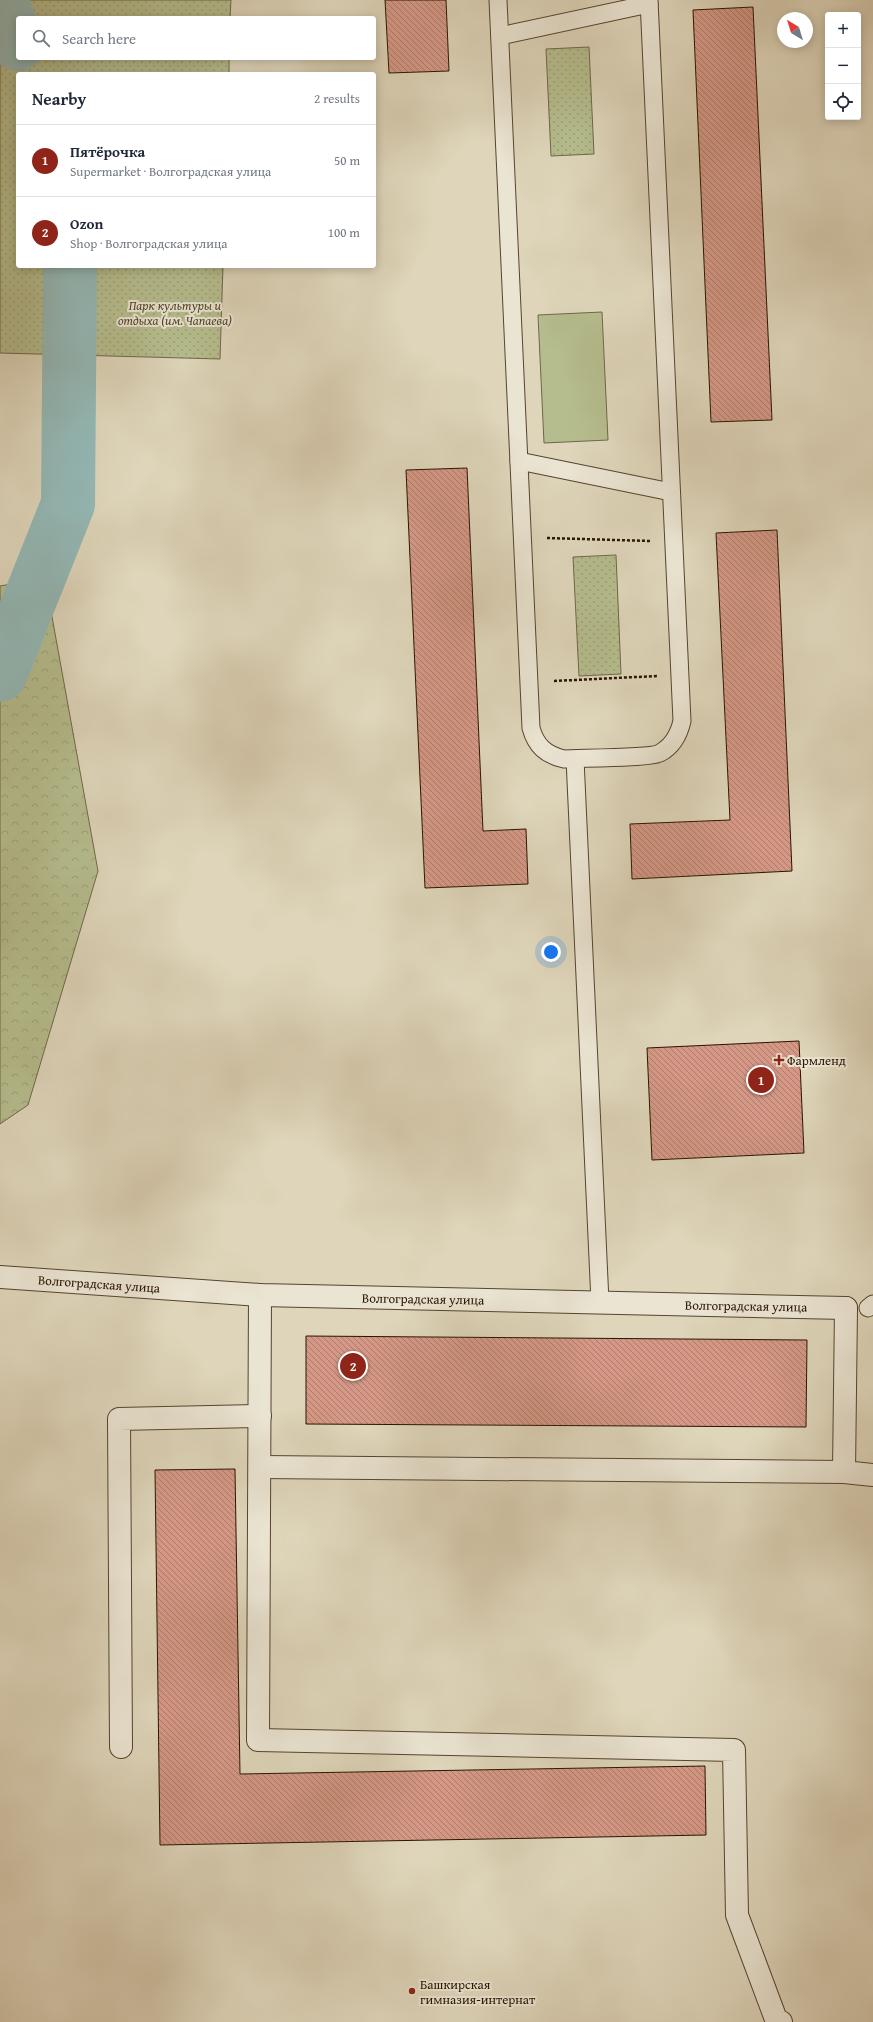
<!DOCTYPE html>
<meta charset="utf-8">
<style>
body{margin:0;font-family:"Gentium Book Plus",serif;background:#f6f6f7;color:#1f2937}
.controls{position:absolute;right:12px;top:12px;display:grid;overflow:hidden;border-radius:4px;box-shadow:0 2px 10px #0003}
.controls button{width:36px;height:36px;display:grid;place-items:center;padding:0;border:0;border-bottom:1px solid #e0e1e3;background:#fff;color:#1f2937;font:20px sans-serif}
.compass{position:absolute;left:777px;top:12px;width:36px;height:36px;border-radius:50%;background:#fff;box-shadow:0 2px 10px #0003;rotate:322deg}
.you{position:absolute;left:551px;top:952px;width:14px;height:14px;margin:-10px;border:3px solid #fff;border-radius:50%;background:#1a73e8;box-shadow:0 0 0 6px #1a73e833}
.badge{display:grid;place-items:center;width:26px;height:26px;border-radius:50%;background:#8f2418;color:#fff;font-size:13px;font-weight:700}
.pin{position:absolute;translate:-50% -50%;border:2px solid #fff;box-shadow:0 1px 4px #0006}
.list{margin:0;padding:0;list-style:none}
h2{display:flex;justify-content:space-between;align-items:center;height:52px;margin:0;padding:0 16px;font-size:17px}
h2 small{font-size:13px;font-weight:400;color:#747a83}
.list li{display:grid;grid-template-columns:26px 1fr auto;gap:12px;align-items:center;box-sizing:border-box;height:72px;padding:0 16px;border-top:1px solid #e0e1e3}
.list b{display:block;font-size:15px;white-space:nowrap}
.list p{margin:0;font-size:13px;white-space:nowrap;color:#747a83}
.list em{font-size:13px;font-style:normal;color:#747a83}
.icon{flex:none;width:22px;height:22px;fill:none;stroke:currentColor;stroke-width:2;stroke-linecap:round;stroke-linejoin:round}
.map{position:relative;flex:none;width:873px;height:2022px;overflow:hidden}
.search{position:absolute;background:#fff;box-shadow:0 2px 10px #0003;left:16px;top:16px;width:360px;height:44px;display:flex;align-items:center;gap:10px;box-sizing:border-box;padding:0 14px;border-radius:4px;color:#747a83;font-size:15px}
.panel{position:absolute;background:#fff;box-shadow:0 2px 10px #0003;left:16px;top:72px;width:360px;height:196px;border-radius:4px}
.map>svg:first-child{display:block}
.green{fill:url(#green-dots);stroke:#6f6847}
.forest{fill:url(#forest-crowns);stroke:#6f6847}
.pitch{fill:#b5bc8d;stroke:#6f6847}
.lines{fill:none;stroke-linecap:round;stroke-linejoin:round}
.river{stroke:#94b8b5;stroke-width:54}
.building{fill:url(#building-back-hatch);stroke:#291401}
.service-casing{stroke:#56442f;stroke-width:19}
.minor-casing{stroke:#56442f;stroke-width:24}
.tertiary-casing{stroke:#56442f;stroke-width:24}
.path{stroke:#291401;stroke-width:2.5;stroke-dasharray:3 2;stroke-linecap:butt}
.service{stroke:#eae4d2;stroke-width:17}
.minor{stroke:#eae4d2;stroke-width:22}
.tertiary{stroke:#eae4d2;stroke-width:22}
.poi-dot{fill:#8f2418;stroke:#eae4d2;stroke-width:1.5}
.labels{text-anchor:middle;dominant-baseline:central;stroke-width:4;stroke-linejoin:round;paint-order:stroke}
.park-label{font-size:13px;font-style:italic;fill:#53462b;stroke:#eae4d2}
.poi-label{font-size:13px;fill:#291401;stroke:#eae4d2;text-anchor:start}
.street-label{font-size:13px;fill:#291401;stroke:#eae4d2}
</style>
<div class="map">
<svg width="873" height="2022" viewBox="0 0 873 2022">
<defs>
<pattern id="green-dots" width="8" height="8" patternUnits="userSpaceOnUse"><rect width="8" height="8" fill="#b5bc8d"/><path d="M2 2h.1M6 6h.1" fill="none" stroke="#9ca178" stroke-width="1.8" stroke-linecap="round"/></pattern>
<pattern id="forest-crowns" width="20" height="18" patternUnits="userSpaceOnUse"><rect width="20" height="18" fill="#b5bc8d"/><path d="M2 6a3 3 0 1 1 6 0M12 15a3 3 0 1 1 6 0" fill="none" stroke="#9ca178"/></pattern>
<pattern id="building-back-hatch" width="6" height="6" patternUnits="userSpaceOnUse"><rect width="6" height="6" fill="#d59886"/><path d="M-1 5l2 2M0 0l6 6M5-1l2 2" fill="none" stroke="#ad7b6b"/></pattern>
</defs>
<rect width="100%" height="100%" fill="#ded5ba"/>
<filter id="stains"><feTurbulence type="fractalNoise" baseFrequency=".005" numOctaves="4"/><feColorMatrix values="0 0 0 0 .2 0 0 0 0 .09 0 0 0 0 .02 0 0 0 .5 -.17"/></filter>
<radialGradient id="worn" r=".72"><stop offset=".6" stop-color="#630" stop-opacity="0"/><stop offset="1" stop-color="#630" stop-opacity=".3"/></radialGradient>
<!-- green -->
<g class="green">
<polygon points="0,0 231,0 230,18 18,18 18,58 229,58 229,74 18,74 18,266 223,266 220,359 0,353"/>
<polygon points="589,47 594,154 551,156 546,49"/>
<polygon points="616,555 621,674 579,676 573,557"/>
</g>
<!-- forest -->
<polygon class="forest" points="45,578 98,871 28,1105 0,1124 0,586"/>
<!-- pitch -->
<polygon class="pitch" points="602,312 608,440 544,443 538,315"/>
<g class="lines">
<!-- river -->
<g class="river">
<polyline points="1,0 18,44"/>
<polyline points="0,675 68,504 70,266"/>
</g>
</g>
<!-- building -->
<g class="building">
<polygon points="385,0 446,0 449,71 389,73"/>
<polygon points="753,7 772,420 711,422 693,10"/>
<polygon points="467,468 483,831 526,829 528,884 425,888 406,470"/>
<polygon points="777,530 792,871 632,879 630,824 730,820 716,533"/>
<polygon points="799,1041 804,1153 652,1160 647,1048"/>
<polygon points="306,1336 807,1340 806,1427 306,1424"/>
<polygon points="235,1469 240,1774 705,1766 706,1835 160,1845 155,1470"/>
</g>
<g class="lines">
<defs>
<g id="service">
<path d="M498,0L531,728C536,746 546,755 564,759C580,758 652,758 660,753C673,746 679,734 682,721L649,0"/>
<polyline points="500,36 649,4"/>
<polyline points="519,461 671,492"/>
<polyline points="575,759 600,1302"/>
<polyline points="868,1308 873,1304"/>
</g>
<g id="minor">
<polyline points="260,1295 258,1740 734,1750 737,1915 777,2022 781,2022"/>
<polyline points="846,1308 844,1472 873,1475"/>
<polyline points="260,1467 844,1472"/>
<polyline points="121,1747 119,1419 260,1416"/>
</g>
<polyline id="tertiary" points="0,1277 260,1295 846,1308"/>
</defs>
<!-- service casing -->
<use href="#service" class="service-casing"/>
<!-- minor casing -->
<use href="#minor" class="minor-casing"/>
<!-- tertiary casing -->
<use href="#tertiary" class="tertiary-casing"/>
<!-- path -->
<g class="path">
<polyline points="547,538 650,541"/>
<polyline points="554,681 657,676"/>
</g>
<!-- service -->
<use href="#service" class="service"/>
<!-- minor -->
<use href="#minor" class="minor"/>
<!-- tertiary -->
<use href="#tertiary" class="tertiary"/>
</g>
<!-- markers -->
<g class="poi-dot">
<path d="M777 1054h4v4h4v4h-4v4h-4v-4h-4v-4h4z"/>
<circle cx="412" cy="1991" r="4"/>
</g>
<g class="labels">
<!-- park labels -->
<g class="park-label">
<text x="175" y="305">Парк культуры и<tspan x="175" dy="15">отдыха (им. Чапаева)</tspan></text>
</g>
<!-- poi labels -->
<g class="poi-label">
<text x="787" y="1060">Фармленд</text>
<text x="420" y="1984">Башкирская<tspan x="420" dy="15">гимназия-интернат</tspan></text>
</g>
<!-- street labels -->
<g class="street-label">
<text transform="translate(99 1284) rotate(4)">Волгоградская улица</text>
<text transform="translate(423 1299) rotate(1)">Волгоградская улица</text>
<text transform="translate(746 1306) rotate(1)">Волгоградская улица</text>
</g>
</g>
<rect width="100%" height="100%" filter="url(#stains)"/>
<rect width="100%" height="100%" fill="url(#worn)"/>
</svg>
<div class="controls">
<button>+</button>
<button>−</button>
<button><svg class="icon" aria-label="locate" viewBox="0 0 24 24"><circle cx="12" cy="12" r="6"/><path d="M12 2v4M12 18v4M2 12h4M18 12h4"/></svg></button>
</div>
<svg class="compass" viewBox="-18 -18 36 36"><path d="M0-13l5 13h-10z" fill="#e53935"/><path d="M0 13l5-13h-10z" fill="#747a83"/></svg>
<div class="you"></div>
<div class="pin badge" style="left:761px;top:1080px">1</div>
<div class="pin badge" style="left:353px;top:1366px">2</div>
<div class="search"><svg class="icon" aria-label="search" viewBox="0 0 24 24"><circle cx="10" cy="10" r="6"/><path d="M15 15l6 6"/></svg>Search here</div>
<section class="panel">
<h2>Nearby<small>2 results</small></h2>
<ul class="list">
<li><span class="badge">1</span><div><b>Пятёрочка</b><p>Supermarket · Волгоградская улица</p></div><em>50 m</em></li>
<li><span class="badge">2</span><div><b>Ozon</b><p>Shop · Волгоградская улица</p></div><em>100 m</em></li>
</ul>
</section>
</div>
